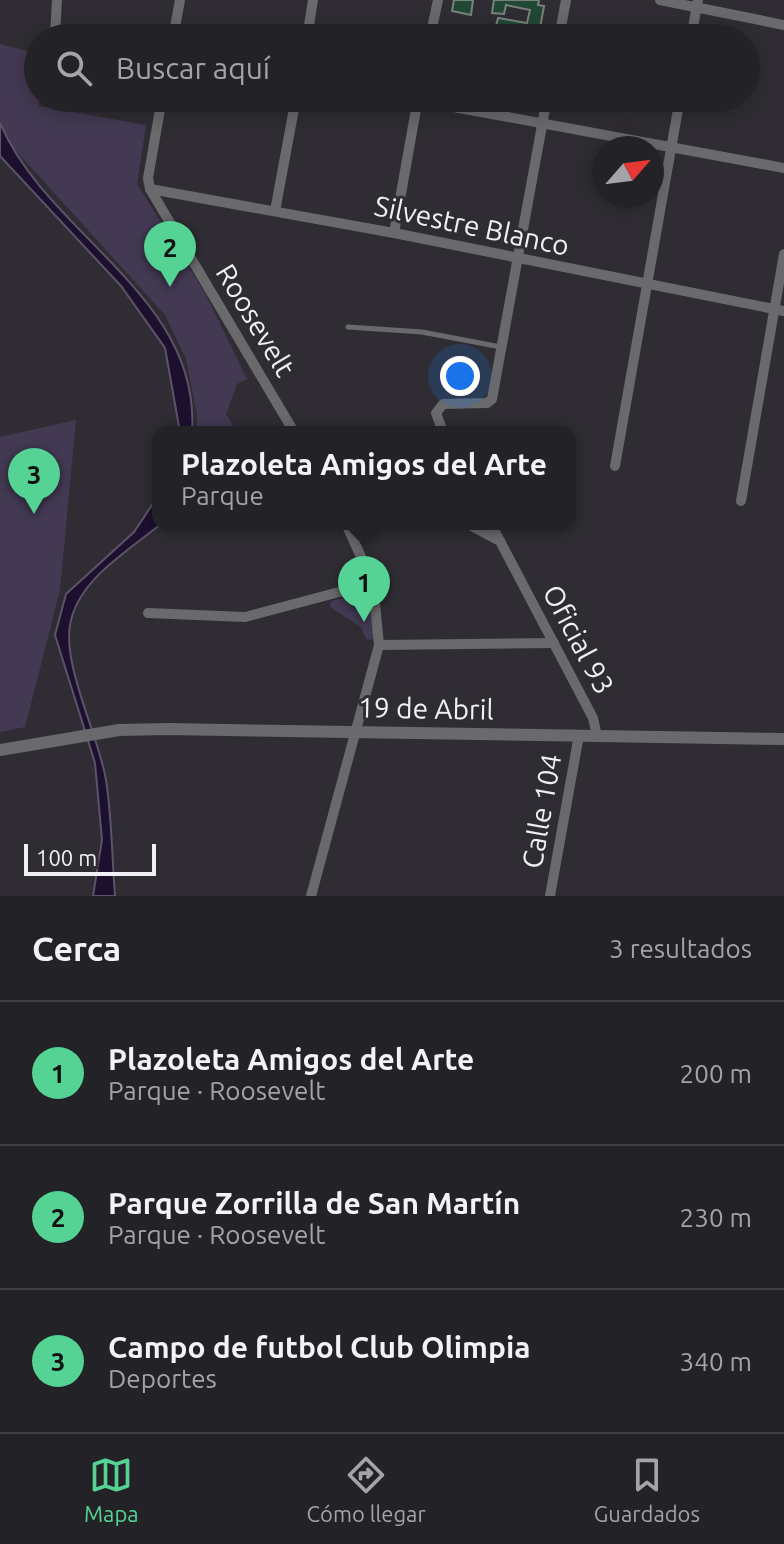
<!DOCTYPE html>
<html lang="es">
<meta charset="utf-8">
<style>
body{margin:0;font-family:Ubuntu,sans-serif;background:#2f2f32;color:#f1f3f6}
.compass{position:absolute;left:592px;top:136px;width:72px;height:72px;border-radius:50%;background:#232226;box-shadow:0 4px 20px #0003;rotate:62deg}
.scale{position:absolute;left:24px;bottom:20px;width:132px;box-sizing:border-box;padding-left:8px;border:4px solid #f1f0f4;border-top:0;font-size:22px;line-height:28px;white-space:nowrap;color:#f1f0f4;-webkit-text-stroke:6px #2f2d33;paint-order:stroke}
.you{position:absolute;left:460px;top:376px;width:28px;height:28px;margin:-20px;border:6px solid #fff;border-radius:50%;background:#1a73e8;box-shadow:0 0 0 12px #1a73e833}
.badge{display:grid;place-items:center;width:52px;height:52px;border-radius:50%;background:#54d395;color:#111;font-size:26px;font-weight:700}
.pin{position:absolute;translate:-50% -66px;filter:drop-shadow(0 2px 4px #0008)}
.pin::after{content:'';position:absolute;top:42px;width:28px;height:24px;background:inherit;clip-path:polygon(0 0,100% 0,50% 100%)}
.popup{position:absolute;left:152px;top:426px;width:424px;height:104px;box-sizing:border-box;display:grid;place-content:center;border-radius:16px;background:#232226;filter:drop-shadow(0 2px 6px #0005);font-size:26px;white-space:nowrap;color:#a3a4a7}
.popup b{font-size:30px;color:#f1f3f6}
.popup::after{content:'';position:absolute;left:50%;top:100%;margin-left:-16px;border:16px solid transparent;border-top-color:#232226}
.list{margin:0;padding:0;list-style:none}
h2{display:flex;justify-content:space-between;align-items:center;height:104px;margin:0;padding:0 32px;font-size:34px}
h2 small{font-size:26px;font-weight:400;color:#a3a4a7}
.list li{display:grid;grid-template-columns:52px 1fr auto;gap:24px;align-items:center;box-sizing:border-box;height:144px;padding:0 32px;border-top:2px solid #403f43}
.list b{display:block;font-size:30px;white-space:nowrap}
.list p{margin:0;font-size:26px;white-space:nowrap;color:#a3a4a7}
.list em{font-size:26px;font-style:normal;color:#a3a4a7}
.icon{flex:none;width:44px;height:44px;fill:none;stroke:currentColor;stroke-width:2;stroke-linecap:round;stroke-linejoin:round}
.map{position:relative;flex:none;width:784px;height:896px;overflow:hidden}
.search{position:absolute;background:#232226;box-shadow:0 4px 20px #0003;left:24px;right:24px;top:24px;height:88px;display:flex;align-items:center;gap:20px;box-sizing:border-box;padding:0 28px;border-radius:44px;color:#a3a4a7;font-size:30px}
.sheet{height:536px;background:#232226}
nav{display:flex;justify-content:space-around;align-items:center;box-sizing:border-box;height:112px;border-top:2px solid #403f43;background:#232226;font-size:22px;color:#a3a4a7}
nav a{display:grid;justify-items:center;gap:4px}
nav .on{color:#54d395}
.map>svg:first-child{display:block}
.green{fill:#433953}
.water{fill:#1c102e;stroke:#5c5369;stroke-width:2}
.building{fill:#214834;stroke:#79817c;stroke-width:2}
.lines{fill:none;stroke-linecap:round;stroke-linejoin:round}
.service{stroke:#6a696c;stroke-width:5}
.minor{stroke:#6a696c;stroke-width:10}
.tertiary{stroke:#6a696c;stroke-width:12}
.labels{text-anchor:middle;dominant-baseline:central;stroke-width:6;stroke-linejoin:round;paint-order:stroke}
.street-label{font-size:28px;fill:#f1f0f4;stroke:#2f2d33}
</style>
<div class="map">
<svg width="784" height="896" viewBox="0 0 784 896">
<rect width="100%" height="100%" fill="#2f2d33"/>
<!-- green -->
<g class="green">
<polygon points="0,44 38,54 39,106 146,125 137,184 205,293 247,379 237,384 226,414 237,432 197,432 197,415 186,359 165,315 8,142 0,123"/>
<polygon points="76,420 60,590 25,727 0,732 0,437"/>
<polygon points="367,592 371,595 374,640 366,639 361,627 330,607 331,601"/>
</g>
<!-- water -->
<g class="water">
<path d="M0,123C48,236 201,296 192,432H180L165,348L121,286L0,156Z"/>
<path d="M158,496V524H161C129,550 81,578 71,620C60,662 99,736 106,780C112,818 112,858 115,896H93L102,840L95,763L55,635L66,594L134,532Z"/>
</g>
<!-- building -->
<g class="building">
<polygon points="454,0 473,0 471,15 452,11"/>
<polygon points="494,0 539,0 538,5 544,6 540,28 535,27 532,36 495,30 498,18 527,23 530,10 506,5 504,14 492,13"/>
</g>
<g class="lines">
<!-- service -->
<polyline class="service" points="348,327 422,332 501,347"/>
<!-- minor -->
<g class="minor">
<polyline points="57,0 55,35 62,38"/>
<polyline points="660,0 784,25"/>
<polyline points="173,38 180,0"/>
<polyline points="307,38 313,0"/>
<polyline points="430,38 438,0"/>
<polyline points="559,38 566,0"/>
<polyline points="691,38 698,0"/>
<polyline points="162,98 148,178 150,189 294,432"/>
<polyline points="405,98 784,168"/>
<polyline points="150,189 394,233 784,311"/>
<polyline points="275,211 296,98"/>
<polyline points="394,233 418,98"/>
<polyline points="443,432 436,413 443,404 487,403 492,399 547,98"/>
<polyline points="615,466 680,98"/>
<polyline points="741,501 784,254"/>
<polyline points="468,524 500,541"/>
<polyline points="491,524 593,718 597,736"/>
<polyline points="148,613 245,617 373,583"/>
<polyline points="379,645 554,643"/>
<polyline points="311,896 379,645 373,583 346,524"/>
<polyline points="550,896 579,735"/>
</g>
<!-- tertiary -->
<polyline class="tertiary" points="0,750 119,730 168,729 784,739"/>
</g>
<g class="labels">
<!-- street labels -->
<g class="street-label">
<text transform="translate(472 225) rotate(12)">Silvestre Blanco</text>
<text transform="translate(256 320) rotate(59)">Roosevelt</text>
<text transform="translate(579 639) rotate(62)">Oficial 93</text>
<text transform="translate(426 708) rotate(1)">19 de Abril</text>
<text transform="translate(541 811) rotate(-80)">Calle 104</text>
</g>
</g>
</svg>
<svg class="compass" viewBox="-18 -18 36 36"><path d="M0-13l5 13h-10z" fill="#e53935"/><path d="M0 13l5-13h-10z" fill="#a3a4a7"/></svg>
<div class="scale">100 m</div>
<div class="you"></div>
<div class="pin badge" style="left:364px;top:622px">1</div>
<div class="popup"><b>Plazoleta Amigos del Arte</b>Parque</div>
<div class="pin badge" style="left:170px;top:287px">2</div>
<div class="pin badge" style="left:34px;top:514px">3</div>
<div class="search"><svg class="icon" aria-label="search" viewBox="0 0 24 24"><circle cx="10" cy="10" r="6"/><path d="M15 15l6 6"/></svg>Buscar aquí</div>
</div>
<section class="sheet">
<h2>Cerca<small>3 resultados</small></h2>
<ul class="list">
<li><span class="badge">1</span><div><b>Plazoleta Amigos del Arte</b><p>Parque · Roosevelt</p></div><em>200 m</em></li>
<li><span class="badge">2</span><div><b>Parque Zorrilla de San Martín</b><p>Parque · Roosevelt</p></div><em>230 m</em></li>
<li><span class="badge">3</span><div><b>Campo de futbol Club Olimpia</b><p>Deportes</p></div><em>340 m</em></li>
</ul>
</section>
<nav>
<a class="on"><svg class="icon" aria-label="map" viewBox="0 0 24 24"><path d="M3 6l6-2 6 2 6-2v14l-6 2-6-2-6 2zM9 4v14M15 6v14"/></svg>Mapa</a>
<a><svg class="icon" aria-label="directions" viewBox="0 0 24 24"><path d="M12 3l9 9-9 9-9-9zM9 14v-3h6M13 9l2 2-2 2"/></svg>Cómo llegar</a>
<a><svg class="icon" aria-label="saved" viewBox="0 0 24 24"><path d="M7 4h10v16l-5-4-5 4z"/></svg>Guardados</a>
</nav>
